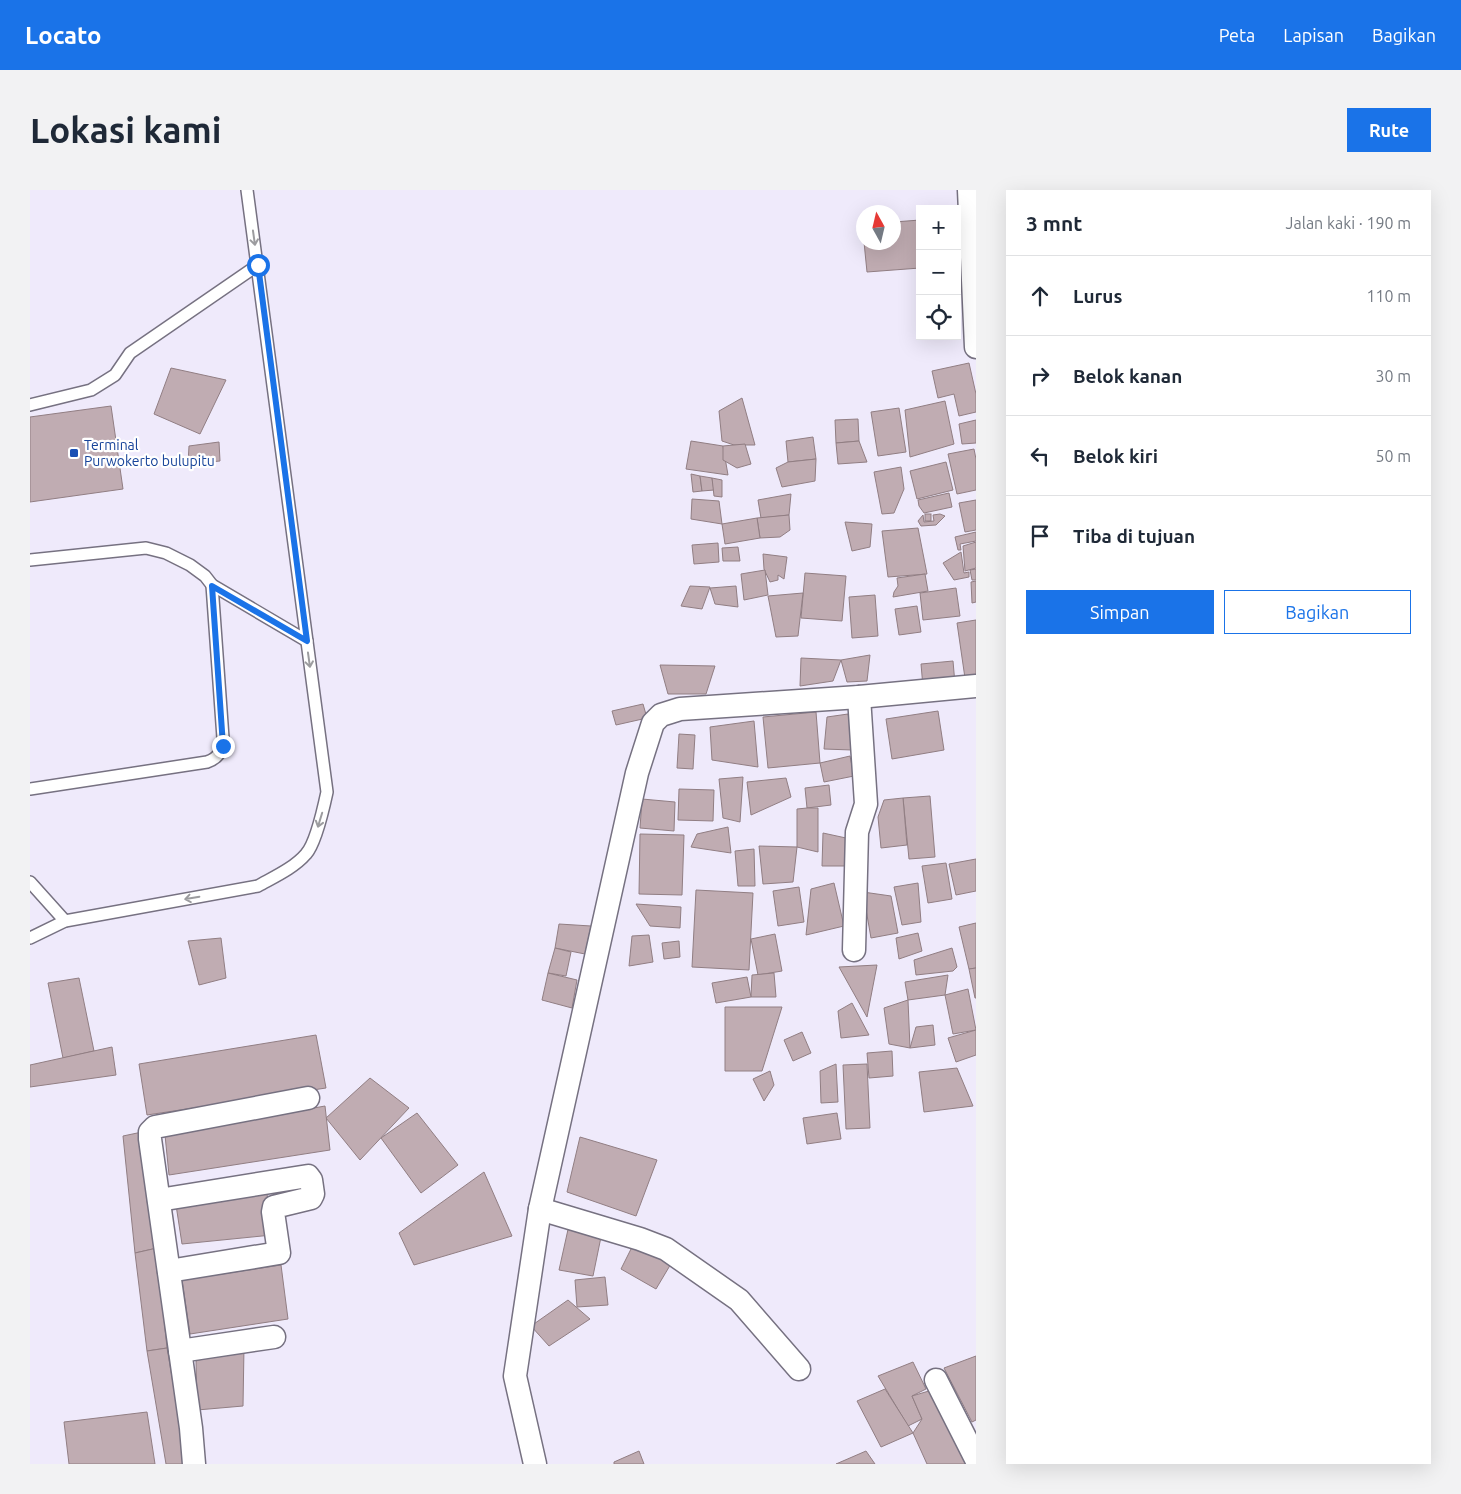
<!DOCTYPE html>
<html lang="id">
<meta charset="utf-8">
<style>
body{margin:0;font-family:Ubuntu,sans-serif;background:#f2f2f3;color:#1f2937}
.controls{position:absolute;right:15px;top:15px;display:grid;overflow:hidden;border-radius:0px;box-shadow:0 5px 20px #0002}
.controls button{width:45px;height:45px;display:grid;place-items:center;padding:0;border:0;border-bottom:1px solid #e0e1e3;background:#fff;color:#1f2937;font:25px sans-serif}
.compass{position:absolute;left:826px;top:15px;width:45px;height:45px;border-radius:50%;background:#fff;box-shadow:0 5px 20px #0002;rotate:352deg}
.stop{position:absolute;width:15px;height:15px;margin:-11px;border:4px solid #1a73e8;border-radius:50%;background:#fff}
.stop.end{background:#1a73e8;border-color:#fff;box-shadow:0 1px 5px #0008}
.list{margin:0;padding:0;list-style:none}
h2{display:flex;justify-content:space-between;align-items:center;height:65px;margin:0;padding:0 20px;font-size:21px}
h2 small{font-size:16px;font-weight:400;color:#747a83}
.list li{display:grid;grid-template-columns:32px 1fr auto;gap:15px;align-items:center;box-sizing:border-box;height:80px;padding:0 20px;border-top:1px solid #e0e1e3}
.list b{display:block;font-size:19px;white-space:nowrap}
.list em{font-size:16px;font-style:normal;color:#747a83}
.actions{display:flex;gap:10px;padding:15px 20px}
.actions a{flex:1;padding:11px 0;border:1px solid #1a73e8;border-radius:0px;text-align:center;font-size:18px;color:#1a73e8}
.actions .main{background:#1a73e8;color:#fff}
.icon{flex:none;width:28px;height:28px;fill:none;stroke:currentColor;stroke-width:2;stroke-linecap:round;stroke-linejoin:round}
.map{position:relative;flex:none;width:946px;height:1274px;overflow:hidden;border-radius:0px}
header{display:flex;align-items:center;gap:30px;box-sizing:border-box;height:70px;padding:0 25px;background:#1a73e8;color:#fff}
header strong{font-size:24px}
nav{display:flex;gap:28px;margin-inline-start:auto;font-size:18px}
.intro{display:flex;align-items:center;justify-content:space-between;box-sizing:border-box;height:120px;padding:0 30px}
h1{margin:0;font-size:35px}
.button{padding:12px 22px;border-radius:0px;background:#1a73e8;color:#fff;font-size:18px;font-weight:700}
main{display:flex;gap:30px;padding:0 30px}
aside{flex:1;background:#fff;border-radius:0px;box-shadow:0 5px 20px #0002}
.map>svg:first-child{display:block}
.building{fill:#c0acb2;stroke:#917e83}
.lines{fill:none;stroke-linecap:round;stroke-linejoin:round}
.service-casing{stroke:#767181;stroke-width:14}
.minor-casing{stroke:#767181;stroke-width:25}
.service{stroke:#fff;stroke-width:11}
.minor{stroke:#fff;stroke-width:22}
.oneway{stroke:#9c9c9f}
.route{stroke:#1a73e8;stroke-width:6}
.transit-dot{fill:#1a4fb4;stroke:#fff;stroke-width:2}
.labels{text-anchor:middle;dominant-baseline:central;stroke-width:4.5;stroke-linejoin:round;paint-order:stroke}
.transit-label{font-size:14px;fill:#164399;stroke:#fff;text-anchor:start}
</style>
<header>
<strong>Locato</strong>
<nav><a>Peta</a><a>Lapisan</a><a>Bagikan</a></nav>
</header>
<div class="intro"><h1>Lokasi kami</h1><a class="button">Rute</a></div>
<main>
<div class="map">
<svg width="946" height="1274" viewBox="0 0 946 1274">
<rect width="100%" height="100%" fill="#efeafb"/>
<!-- building -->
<g class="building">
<polygon points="890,30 890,78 837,82 834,52 864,52 864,32"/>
<polygon points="939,173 946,204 946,222 929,226 924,204 908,208 902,181"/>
<polygon points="141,178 196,190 170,244 124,224"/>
<polygon points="712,208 725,255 704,255 692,251 689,221"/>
<polygon points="915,211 924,254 880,267 875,220"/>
<polygon points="81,216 93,299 0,312 0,227"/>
<polygon points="869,218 876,262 848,266 841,222"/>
<polygon points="828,229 829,251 806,253 805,230"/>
<polygon points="946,230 946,253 932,254 929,234"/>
<polygon points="783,247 786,269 758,272 756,251"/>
<polygon points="661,251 693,256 698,285 656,279"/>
<polygon points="829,251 837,272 808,274 806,253"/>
<polygon points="189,252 190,271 158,274 159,256"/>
<polygon points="715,254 721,274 707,278 693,270 693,256"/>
<polygon points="944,259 946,269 946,300 927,304 918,264"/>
<polygon points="786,269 785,291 752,297 746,278 758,272"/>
<polygon points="916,272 923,300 887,309 880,281"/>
<polygon points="871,277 874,299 864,323 852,324 844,282"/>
<polygon points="661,284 670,286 672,301 663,302"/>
<polygon points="670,286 682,288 684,300 672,301"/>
<polygon points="682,288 692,290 692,307 684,306"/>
<polygon points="919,303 922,317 894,323 889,316 888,310"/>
<polygon points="761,304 759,325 731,328 728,310"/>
<polygon points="662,309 689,311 692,334 661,329"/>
<polygon points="946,310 946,340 935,342 929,313"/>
<rect x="895" y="324" width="6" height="7"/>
<polygon points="910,324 915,326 906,335 891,336 888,331 893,325 894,332 904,331 903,325"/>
<polygon points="759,325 760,340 750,347 730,348 727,328"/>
<polygon points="727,328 730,348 695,354 692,334"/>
<polygon points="815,332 842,334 840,357 822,361"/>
<polygon points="888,338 897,384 858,387 852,341"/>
<polygon points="946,342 946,351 930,354 931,360 928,360 925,347"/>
<polygon points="946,352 946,378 935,381 933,356"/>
<polygon points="688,353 689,372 664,374 662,355"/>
<polygon points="708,357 710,371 693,371 692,358"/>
<polygon points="931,362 934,383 939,382 939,387 924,390 913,373"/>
<polygon points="733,364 757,367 754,389 748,385 748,390 740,392 734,379"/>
<polygon points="946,379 946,390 942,390 940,380"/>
<polygon points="735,380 738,405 714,410 711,384"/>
<polygon points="775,383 816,386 812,431 771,428"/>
<polygon points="895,384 898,401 863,407 864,402 868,396 867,388"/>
<polygon points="946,391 946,412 942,413 941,392"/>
<polygon points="660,396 680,397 672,419 651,416"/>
<polygon points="706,396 708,417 685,414 680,398"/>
<polygon points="926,398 930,426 893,430 890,403"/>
<polygon points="773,403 768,446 746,447 738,406"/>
<polygon points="845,405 848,446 822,448 819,407"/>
<polygon points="887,416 891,442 869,445 865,419"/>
<polygon points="946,430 946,494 936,495 927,433"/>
<polygon points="840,465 837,491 817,492 811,470"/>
<polygon points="771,468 811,470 803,491 770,496"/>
<polygon points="923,471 925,494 893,497 891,474"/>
<polygon points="630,475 685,476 676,504 638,504"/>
<polygon points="613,514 617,528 586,535 582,521"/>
<polygon points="908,521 914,560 862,569 856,529"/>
<polygon points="786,522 790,573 738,578 733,527"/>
<polygon points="818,524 827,563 822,560 794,559 797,527"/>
<polygon points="724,531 728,577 682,570 680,537"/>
<polygon points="649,544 665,545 663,579 647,578"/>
<polygon points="820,566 824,586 794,592 790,573"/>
<polygon points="713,587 710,632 693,628 689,589"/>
<polygon points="756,588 761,607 721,625 717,592"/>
<polygon points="799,595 801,615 777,618 775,598"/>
<polygon points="649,599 684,600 683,631 648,630"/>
<polygon points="900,606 905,667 879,669 873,608"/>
<polygon points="873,608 877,655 851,658 848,627 854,610"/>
<polygon points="612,609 645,612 644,641 610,638"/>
<polygon points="777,618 788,618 788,662 767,657 767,619"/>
<polygon points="698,637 701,663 661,657 667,644"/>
<polygon points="793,643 816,648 817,676 792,676"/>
<polygon points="610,644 654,645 652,705 609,704"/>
<polygon points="729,656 767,657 763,692 733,694"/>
<polygon points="724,659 725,696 708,696 705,661"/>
<polygon points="946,669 946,701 926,705 919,674"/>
<polygon points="916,673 922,709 898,713 892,676"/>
<polygon points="804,693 814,736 776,745 781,699"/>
<polygon points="888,693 891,732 872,735 864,697"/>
<polygon points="769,697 774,732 748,736 743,701"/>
<polygon points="666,700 723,703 719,780 662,777"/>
<polygon points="833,702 861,706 868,743 841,748"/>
<polygon points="606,714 651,717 650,738 620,736"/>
<polygon points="946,733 946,778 939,779 929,737"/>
<polygon points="529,734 561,736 555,764 525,758"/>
<polygon points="888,743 892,761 869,769 866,748"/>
<polygon points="745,744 752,781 728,785 721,749"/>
<polygon points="619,745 623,772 599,776 602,746"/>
<polygon points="191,748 196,788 169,795 158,751"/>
<polygon points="649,751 650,767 634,769 632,753"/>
<polygon points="525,758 541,762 536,786 518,783"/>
<polygon points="922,758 927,777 923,781 886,785 884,770"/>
<polygon points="847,775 837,827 809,777"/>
<polygon points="946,778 946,808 945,808 939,779"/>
<polygon points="518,783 547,790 542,818 512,810"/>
<polygon points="744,783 746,807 721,807 722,785"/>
<polygon points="918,785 915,805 878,810 875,792"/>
<polygon points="717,787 721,807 686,813 682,793"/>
<polygon points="49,788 64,861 33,868 18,793"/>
<polygon points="938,799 946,840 923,844 915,805"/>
<polygon points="878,810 880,858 859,854 854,818"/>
<polygon points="822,813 839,845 811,848 808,821"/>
<polygon points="695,817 752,817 732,881 695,881"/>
<polygon points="903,835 905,855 880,858 886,837"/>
<polygon points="946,840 946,865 926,872 918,848"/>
<polygon points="772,842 781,863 763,871 754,850"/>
<polygon points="286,845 296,898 117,925 109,874"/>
<polygon points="82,857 86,885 0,897 0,875"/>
<polygon points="862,861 863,886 839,888 837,863"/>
<polygon points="806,874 808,912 791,913 790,881"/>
<polygon points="837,874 840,938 816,939 813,875"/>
<polygon points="927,878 943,916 894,922 889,882"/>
<polygon points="740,881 744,895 734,911 723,889"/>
<polygon points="340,888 379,918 330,970 296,928"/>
<polygon points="295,916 300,960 139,985 135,945"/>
<polygon points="387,923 428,975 391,1003 351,948"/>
<polygon points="807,923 811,949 777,954 773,928"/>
<polygon points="112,942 127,1058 105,1063 93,946"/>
<polygon points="550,947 627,970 606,1026 537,1002"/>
<polygon points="454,982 482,1046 384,1075 369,1043"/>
<polygon points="237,1004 242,1045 152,1054 146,1015"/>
<polygon points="539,1035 571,1047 563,1086 529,1080"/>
<polygon points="606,1049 645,1067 626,1099 591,1079"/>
<polygon points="127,1058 137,1158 117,1161 105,1063"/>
<polygon points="251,1075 258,1129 160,1144 152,1090"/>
<polygon points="575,1087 578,1115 547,1117 545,1090"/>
<polygon points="538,1110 560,1129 519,1156 501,1136"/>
<polygon points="214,1157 213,1216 167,1220 166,1171"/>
<polygon points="137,1158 157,1274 136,1274 117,1161"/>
<polygon points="946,1166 946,1230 942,1232 914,1178"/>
<polygon points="883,1172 896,1199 882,1206 892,1229 878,1236 848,1186"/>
<polygon points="909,1198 946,1274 897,1274 883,1243 892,1229 882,1206"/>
<polygon points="855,1199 883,1243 851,1257 827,1211"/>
<polygon points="117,1222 125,1274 39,1274 34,1232"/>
<polygon points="609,1261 614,1274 584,1274 584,1272"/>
<polygon points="836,1261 845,1274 806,1274"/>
</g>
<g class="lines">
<defs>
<g id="service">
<polyline points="0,215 61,200 85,185 100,163 228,75"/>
<polyline points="0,370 116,358 136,363 160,375 175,386 182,395 277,451"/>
<path d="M0,599L177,572C189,568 193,560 193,548L182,395"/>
<polyline points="0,692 35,731"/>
<path d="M0,748L35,731L228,696C244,687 264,678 276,664C286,653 294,616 297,602L217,0"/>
</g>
<g id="minor">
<polyline points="939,0 946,157"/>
<polyline points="824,760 827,642 836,614 829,507"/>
<polyline points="129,1010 278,986 281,990 283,1004 281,1008 244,1017 243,1022 249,1063 139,1081"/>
<polyline points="510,1019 610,1049 636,1059 709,1110 769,1179"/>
<polyline points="150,1161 244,1147"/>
<polyline points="906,1190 946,1269"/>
<polyline points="164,1274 161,1238 120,949 120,942 125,937 278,908"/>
<polyline points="505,1274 485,1186 510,1019 607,583 623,533 631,525 650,519 829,507 946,496"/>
</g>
</defs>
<!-- service casing -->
<use href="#service" class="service-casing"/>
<!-- minor casing -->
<use href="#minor" class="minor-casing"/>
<!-- service -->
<use href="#service" class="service"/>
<!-- minor -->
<use href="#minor" class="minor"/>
</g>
<!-- one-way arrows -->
<defs><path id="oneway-shaft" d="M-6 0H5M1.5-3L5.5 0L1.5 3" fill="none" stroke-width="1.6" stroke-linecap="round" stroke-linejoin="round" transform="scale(1.25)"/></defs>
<g class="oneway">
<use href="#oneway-shaft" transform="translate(224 48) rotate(82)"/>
<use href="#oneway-shaft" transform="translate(279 470) rotate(82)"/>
<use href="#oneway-shaft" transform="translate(290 630) rotate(107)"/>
<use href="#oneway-shaft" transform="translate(162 708) rotate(170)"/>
</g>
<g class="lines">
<!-- route -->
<polyline class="route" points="193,556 182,396 277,451 228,75"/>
</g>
<!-- markers -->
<rect class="transit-dot" x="39" y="258" width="10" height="10" rx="2.5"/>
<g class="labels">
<!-- transit labels -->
<g class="transit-label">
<text x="54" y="255">Terminal<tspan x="54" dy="16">Purwokerto bulupitu</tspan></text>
</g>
</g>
</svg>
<div class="controls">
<button>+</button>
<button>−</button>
<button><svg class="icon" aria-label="locate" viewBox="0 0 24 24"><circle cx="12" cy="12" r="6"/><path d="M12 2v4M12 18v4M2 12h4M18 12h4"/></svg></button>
</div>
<svg class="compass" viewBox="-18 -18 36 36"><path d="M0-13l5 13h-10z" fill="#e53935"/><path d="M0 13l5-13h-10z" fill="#747a83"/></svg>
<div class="stop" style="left:228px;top:75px"></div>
<div class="stop end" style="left:193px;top:556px"></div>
</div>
<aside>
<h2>3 mnt<small>Jalan kaki · 190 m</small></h2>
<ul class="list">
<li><svg class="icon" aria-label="ahead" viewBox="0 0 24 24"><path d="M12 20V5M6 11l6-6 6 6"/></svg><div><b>Lurus</b></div><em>110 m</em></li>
<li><svg class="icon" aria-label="right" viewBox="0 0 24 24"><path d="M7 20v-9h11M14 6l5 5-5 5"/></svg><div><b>Belok kanan</b></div><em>30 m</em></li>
<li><svg class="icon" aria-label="left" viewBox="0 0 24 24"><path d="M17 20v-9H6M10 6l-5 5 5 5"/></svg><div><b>Belok kiri</b></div><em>50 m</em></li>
<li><svg class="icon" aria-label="arrive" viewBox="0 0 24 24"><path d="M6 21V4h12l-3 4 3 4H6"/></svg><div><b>Tiba di tujuan</b></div></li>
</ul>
<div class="actions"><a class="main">Simpan</a><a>Bagikan</a></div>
</aside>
</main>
